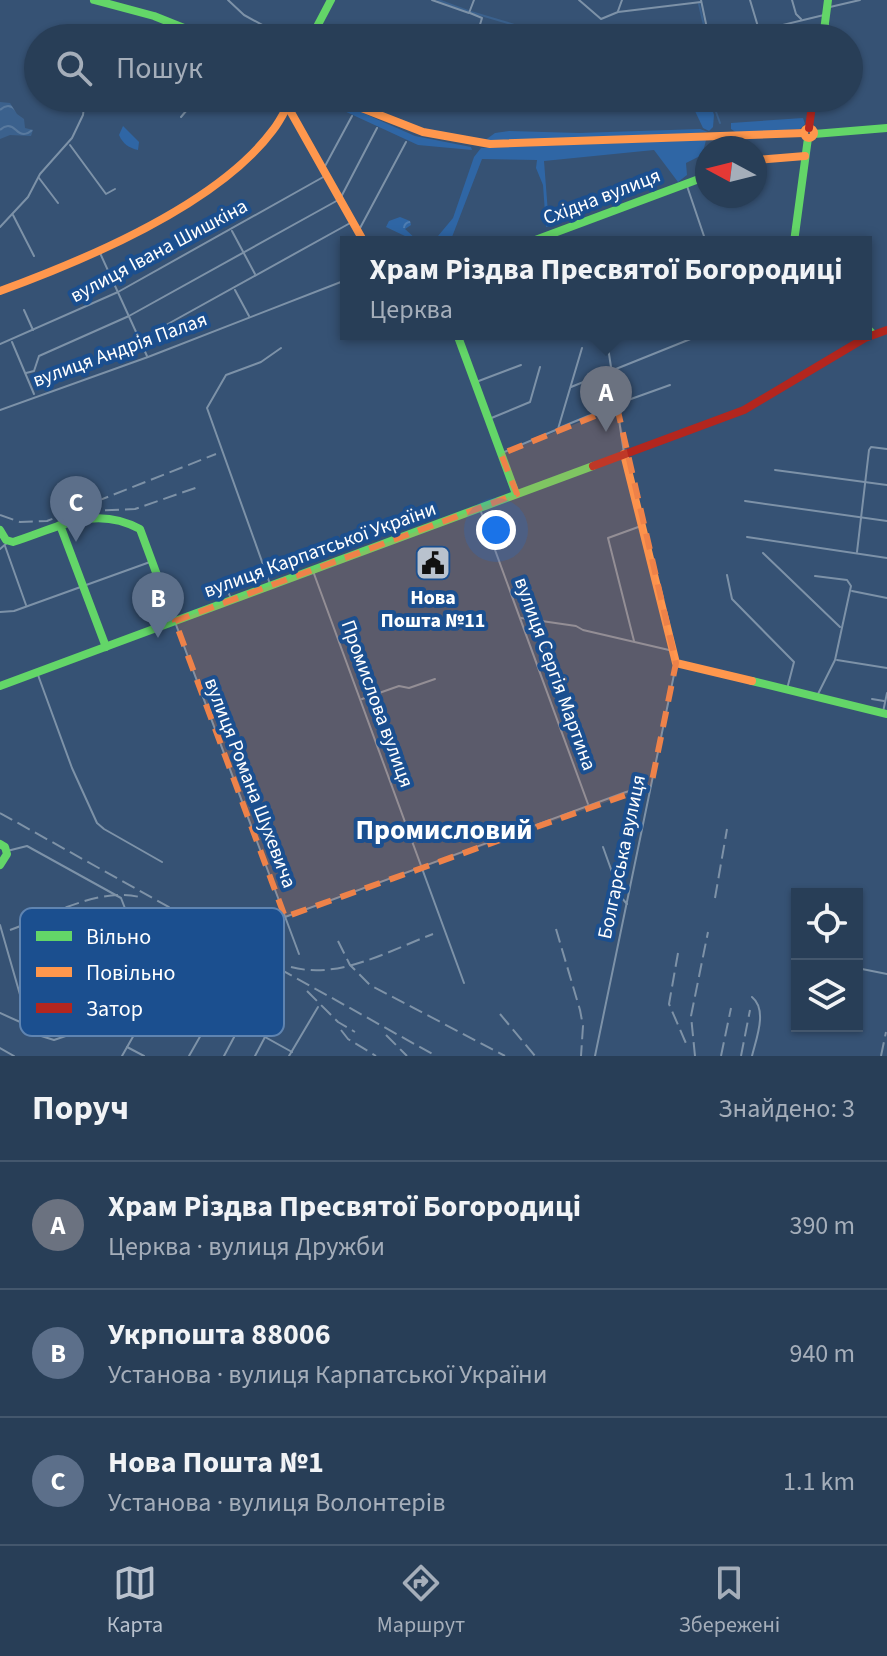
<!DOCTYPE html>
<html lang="uk">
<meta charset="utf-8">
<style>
body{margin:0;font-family:"Source Sans 3",sans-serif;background:#344961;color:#f1f3f6}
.controls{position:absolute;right:24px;bottom:24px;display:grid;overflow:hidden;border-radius:0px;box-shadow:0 2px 6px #0004}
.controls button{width:72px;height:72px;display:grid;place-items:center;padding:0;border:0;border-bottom:2px solid #44576d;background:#283e57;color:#f1f3f6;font:40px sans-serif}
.compass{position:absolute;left:695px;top:136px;width:72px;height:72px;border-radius:50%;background:#283e57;box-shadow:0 2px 6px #0004;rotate:277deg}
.you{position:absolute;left:496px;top:530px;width:28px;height:28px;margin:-20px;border:6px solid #fff;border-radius:50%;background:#1a73e8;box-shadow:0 0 0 12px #1a73e833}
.badge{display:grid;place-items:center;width:52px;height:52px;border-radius:50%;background:#b9c2ce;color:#fff;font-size:26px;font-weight:700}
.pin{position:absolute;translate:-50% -66px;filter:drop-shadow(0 2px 4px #0008)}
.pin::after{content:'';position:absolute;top:42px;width:28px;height:24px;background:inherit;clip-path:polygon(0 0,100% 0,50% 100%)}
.popup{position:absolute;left:340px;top:236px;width:532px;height:104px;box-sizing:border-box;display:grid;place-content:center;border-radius:0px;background:#283e57;filter:drop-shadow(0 2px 6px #0005);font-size:26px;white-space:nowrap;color:#a5aeba}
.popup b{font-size:30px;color:#f1f3f6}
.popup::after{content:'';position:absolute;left:50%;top:100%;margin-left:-16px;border:16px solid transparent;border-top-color:#283e57}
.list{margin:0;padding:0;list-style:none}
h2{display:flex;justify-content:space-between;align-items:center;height:104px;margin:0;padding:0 32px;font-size:34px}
h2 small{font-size:26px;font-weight:400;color:#a5aeba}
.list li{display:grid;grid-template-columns:52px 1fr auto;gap:24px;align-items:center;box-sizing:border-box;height:128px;padding:0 32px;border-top:2px solid #44576d}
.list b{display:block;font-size:30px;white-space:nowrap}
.list p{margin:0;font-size:26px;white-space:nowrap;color:#a5aeba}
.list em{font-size:26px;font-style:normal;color:#a5aeba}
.icon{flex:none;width:44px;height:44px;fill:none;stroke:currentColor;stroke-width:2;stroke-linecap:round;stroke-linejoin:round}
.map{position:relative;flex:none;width:887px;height:1056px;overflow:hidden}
.search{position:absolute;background:#283e57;box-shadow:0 2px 6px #0004;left:24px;right:24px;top:24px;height:88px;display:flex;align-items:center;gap:20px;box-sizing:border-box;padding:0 28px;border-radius:44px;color:#a5aeba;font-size:30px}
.sheet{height:488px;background:#283e57}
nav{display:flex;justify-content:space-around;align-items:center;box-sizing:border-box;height:112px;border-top:2px solid #44576d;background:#283e57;font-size:22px;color:#a5aeba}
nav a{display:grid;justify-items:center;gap:4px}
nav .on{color:#b9c2ce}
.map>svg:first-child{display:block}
.grass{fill:#2f66a5}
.forest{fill:url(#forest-crowns)}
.water{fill:url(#water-waves)}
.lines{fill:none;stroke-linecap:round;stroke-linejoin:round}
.stream{stroke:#3b618d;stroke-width:2}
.street{stroke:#7d92a8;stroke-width:2}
.fast{stroke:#63d668;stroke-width:8}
.slow{stroke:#ff974d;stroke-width:8}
.jam{stroke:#b3261e;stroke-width:8}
.rail{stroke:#7e92a7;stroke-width:2;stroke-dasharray:14 6;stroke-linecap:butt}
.marked{fill:#ee8249;fill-opacity:0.2;stroke:#ee8249;stroke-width:6;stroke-dasharray:16 10;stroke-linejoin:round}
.labels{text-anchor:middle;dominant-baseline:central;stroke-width:8;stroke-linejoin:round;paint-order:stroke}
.street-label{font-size:20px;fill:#fff;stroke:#1b4f8f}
.poi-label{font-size:20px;font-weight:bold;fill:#fff;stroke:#1b4f8f}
.district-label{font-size:28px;font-weight:bold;fill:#fff;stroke:#1b4f8f}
.key{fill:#1b4f8f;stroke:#5f84b1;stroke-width:2}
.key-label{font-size:22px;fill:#fff}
</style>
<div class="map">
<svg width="887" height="1056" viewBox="0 0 887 1056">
<defs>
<pattern id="forest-crowns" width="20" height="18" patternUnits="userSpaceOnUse" patternTransform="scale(2)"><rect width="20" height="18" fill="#2f66a5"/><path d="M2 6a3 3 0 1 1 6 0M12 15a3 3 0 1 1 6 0" fill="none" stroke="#4e7db2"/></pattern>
<pattern id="water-waves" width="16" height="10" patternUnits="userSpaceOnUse" patternTransform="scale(2)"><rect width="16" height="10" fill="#3b618d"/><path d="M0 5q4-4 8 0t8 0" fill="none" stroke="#58799e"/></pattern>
</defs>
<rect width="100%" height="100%" fill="#365274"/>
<!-- grass -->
<g class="grass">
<polygon points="316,98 329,98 415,136 471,147 472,150 418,145"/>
<polygon points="677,98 709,98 714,115 713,127 709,131 703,128 695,111 689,110 686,102"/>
<polygon points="803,118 805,124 800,129 737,133 731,129 731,123"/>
<path d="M123,126L139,142L138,150C129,148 123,144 119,135Z"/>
<polygon points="700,129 708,132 644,137 484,141 495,133 509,131 579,133"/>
<polygon points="706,140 704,148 707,156 700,156 686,163 687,175 678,182 654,150 544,161 549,226 546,227 543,185 536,168 537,160 482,159 452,237 448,242 433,242 453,218 474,157 481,148"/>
</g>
<!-- forest -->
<polygon class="forest" points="400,217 410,221 411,225 405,229 419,242 412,242 405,236 386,227 389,221"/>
<!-- water -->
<polygon class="water" points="0,102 10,103 17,114 24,119 25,128 33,130 31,136 10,135 0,139"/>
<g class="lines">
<!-- stream -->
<g class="stream">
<polyline points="438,0 468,11"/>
<polyline points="699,4 707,38"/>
<polyline points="471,12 545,34"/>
<polyline points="711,98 720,123"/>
</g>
<!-- street -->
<g class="street">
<polyline points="228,0 244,15 286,38"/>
<polyline points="432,0 469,13 474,0"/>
<polyline points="579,0 601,19 618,12 701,2"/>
<polyline points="701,0 709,38"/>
<polyline points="750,0 759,30"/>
<polyline points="792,0 796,14 801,19"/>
<polyline points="830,7 860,0"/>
<polyline points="618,11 622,0"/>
<polyline points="470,13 482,18 476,38"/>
<polyline points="315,32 325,38"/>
<polyline points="729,38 824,15"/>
<polyline points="59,98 65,104 83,108"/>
<polyline points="221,98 226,101 229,98"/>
<polyline points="483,98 494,98"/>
<polyline points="359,103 362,98"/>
<polyline points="181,117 197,98"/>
<polyline points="70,145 106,194 115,189"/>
<polyline points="324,168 352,116"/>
<polyline points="39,178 58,203"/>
<polyline points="687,186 706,242"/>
<polyline points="13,215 34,256"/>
<polyline points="0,227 28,197 40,174 72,138 83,115 85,98"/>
<polyline points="359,230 406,142"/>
<polyline points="232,231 255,274"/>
<polyline points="100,253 147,356"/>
<polyline points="235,290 249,316"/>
<polyline points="24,310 33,330"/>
<polyline points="606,334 624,453"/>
<polyline points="139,340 352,222"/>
<polyline points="12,342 34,394"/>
<polyline points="0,344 118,292 325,176"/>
<polyline points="26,373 34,371 39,356 129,316 340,199 377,128"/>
<polyline points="476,382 521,365"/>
<polyline points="571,387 703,334"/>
<polyline points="617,404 670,385"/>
<polyline points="0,410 148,357 346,280"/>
<polyline points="489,419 530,402 540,367"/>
<polyline points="559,428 588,416 616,408"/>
<polyline points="502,453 558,429 582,348"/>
<polyline points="775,470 887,485"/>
<polyline points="745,501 887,521"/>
<polyline points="480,509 588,804"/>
<polyline points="747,537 887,558"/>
<polyline points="5,546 26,605"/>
<polyline points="0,549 8,542"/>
<polyline points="857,552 869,450 871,447 887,449"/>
<polyline points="763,553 840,627"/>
<polyline points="313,571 464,983"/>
<polyline points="727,575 732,599 794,662 787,689"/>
<polyline points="815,576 847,580 851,586 835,660 817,696"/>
<polyline points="270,584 207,408 226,375 261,362 281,348"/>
<polyline points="207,586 224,581 231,599"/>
<polyline points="852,591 887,598"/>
<polyline points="0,612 14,611 150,562"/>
<polyline points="521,618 576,626 583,630 669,650"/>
<polyline points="175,622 299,954"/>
<polyline points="634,641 608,538 641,526"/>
<polyline points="837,660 887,668"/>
<polyline points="38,675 72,768 97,823 104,829 162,862"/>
<polyline points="362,699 399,686 409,688 435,679"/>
<polyline points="872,699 884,701"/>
<polyline points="883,712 887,693"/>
<polyline points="603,847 621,897 627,904"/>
<polyline points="7,851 27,846 121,898 162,1004"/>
<polyline points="285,917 626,792 651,786"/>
<polyline points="0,925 29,1026"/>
<polyline points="857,968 887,974"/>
<polyline points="0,1013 29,1026 38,1035 54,1040 145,1009 193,1003 218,1011 292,1052"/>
<polyline points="127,1047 144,1056"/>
<polyline points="0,1048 14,1056"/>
<polyline points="122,1056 147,1012"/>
<polyline points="189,1056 214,1012"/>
<polyline points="224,1056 240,1026"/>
<polyline points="255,1056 265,1037"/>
<polyline points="289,1056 318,1007"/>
<polyline points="595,1056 676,665"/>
<path d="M752,1056C756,1039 768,1010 752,997"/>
</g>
<!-- fast -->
<g class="fast">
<polyline points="94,0 154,16 209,38"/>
<polyline points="311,38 331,0"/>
<polyline points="823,38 828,0"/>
<polyline points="814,134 887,128"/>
<polyline points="530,242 707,176"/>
<polyline points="794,242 808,138"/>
<polyline points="866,327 873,334"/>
<polyline points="457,334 516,494"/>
<polyline points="60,525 106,647"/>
<path d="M0,530L6,540L13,542C58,528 94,504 140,529L157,575L158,596L168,623"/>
<polyline points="752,681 887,714"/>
<polyline points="0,686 593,466"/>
<polyline points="0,844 5,847 7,854 0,865"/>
</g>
<!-- slow -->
<g class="slow">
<polyline points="336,98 423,132 490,144 804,133"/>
<polyline points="288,107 364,242"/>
<circle cx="809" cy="133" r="5"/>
<polyline points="755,160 805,156"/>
<path d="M0,291C85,260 218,204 273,130C281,120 286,108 292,98"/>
<polyline points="624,454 676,663 752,681"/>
</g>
<!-- jam -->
<g class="jam">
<polyline points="809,128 813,98"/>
<polyline points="593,466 744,410 865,338 887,330"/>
</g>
<!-- rail -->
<g class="rail">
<polyline points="85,511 135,509 201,486"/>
<polyline points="0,515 20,522 47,521 216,454"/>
<polyline points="0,813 436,1056"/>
<polyline points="715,898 727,829"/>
<polyline points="556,929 580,1010 583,1026 581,1056"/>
<path d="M10,930C49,916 102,885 143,898"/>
<polyline points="338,941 350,965 370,985 505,1056"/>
<polyline points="678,953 669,1004 688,1048"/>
<path d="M291,967C339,980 388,951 433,934"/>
<polyline points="307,991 338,1022 355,1032"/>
<polyline points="500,1014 535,1056"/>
<polyline points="341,1030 348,1039 376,1056"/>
<polyline points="386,1035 407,1056"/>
<polyline points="695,1056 691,1016 708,932"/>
<polyline points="721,1056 731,1008"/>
<polyline points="741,1056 750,1010"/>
<polyline points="881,1056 886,1032"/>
</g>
</g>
<!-- marked area -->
<path class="marked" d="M617,407L676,663L651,786L285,917L175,621L517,494L501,454Z"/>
<!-- icons -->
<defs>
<symbol id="civic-square" viewBox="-11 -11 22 22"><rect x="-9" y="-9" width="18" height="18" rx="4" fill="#b9c2ce" stroke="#1b4f8f"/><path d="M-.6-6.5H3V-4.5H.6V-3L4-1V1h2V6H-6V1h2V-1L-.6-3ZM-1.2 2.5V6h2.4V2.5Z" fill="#111"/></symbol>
</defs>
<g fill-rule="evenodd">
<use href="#civic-square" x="413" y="543" width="40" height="40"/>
</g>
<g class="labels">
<!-- street labels -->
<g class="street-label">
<text transform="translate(602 197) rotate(-21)">Східна вулиця</text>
<text transform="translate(159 251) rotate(-28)">вулиця Івана Шишкіна</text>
<text transform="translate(120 350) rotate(-20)">вулиця Андрія Палая</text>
<text transform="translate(320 550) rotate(-20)">вулиця Карпатської України</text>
<text transform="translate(555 674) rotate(70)">вулиця Сергія Мартина</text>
<text transform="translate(377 704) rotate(70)">Промислова вулиця</text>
<text transform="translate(250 783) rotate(69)">вулиця Романа Шухевича</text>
<text transform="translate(622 857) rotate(-78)">Болгарська вулиця</text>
</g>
<!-- poi labels -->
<g class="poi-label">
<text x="433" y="598">Нова<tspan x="433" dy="23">Пошта №11</tspan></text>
</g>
<!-- district labels -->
<g class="district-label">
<text x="444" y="830">Промисловий</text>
</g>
</g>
<!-- legend -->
<rect x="20" y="908" width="264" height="128" rx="12" class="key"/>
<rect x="36" y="931" width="36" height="10" fill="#63d668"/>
<rect x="36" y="967" width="36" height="10" fill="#ff974d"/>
<rect x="36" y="1003" width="36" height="10" fill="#b3261e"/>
<g class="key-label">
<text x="86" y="944">Вільно</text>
<text x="86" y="980">Повільно</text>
<text x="86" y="1016">Затор</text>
</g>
</svg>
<div class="controls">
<button><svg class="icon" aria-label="locate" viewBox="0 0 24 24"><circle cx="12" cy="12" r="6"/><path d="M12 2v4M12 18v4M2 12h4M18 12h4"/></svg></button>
<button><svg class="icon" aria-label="layers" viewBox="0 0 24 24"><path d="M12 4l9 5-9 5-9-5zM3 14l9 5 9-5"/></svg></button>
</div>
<svg class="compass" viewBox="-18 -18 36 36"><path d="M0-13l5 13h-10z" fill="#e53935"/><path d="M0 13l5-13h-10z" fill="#a5aeba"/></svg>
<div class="you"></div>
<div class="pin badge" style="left:606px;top:432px;background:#6b7280">A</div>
<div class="popup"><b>Храм Різдва Пресвятої Богородиці</b>Церква</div>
<div class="pin badge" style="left:158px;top:638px;background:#5c6f8a">B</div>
<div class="pin badge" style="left:76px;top:542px;background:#5c6f8a">C</div>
<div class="search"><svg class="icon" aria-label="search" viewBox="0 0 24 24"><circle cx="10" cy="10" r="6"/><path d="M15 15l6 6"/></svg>Пошук</div>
</div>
<section class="sheet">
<h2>Поруч<small>Знайдено: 3</small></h2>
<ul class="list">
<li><span class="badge" style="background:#6b7280">A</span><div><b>Храм Різдва Пресвятої Богородиці</b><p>Церква · вулиця Дружби</p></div><em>390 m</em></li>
<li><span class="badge" style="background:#5c6f8a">B</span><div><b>Укрпошта 88006</b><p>Установа · вулиця Карпатської України</p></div><em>940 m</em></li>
<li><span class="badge" style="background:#5c6f8a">C</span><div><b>Нова Пошта №1</b><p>Установа · вулиця Волонтерів</p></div><em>1.1 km</em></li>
</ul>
</section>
<nav>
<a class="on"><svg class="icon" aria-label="map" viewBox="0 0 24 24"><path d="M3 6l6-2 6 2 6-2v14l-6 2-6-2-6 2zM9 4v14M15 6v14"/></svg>Карта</a>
<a><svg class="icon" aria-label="directions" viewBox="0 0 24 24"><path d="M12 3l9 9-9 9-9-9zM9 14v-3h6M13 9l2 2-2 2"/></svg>Маршрут</a>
<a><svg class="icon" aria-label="saved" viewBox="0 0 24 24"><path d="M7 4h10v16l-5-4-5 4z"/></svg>Збережені</a>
</nav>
